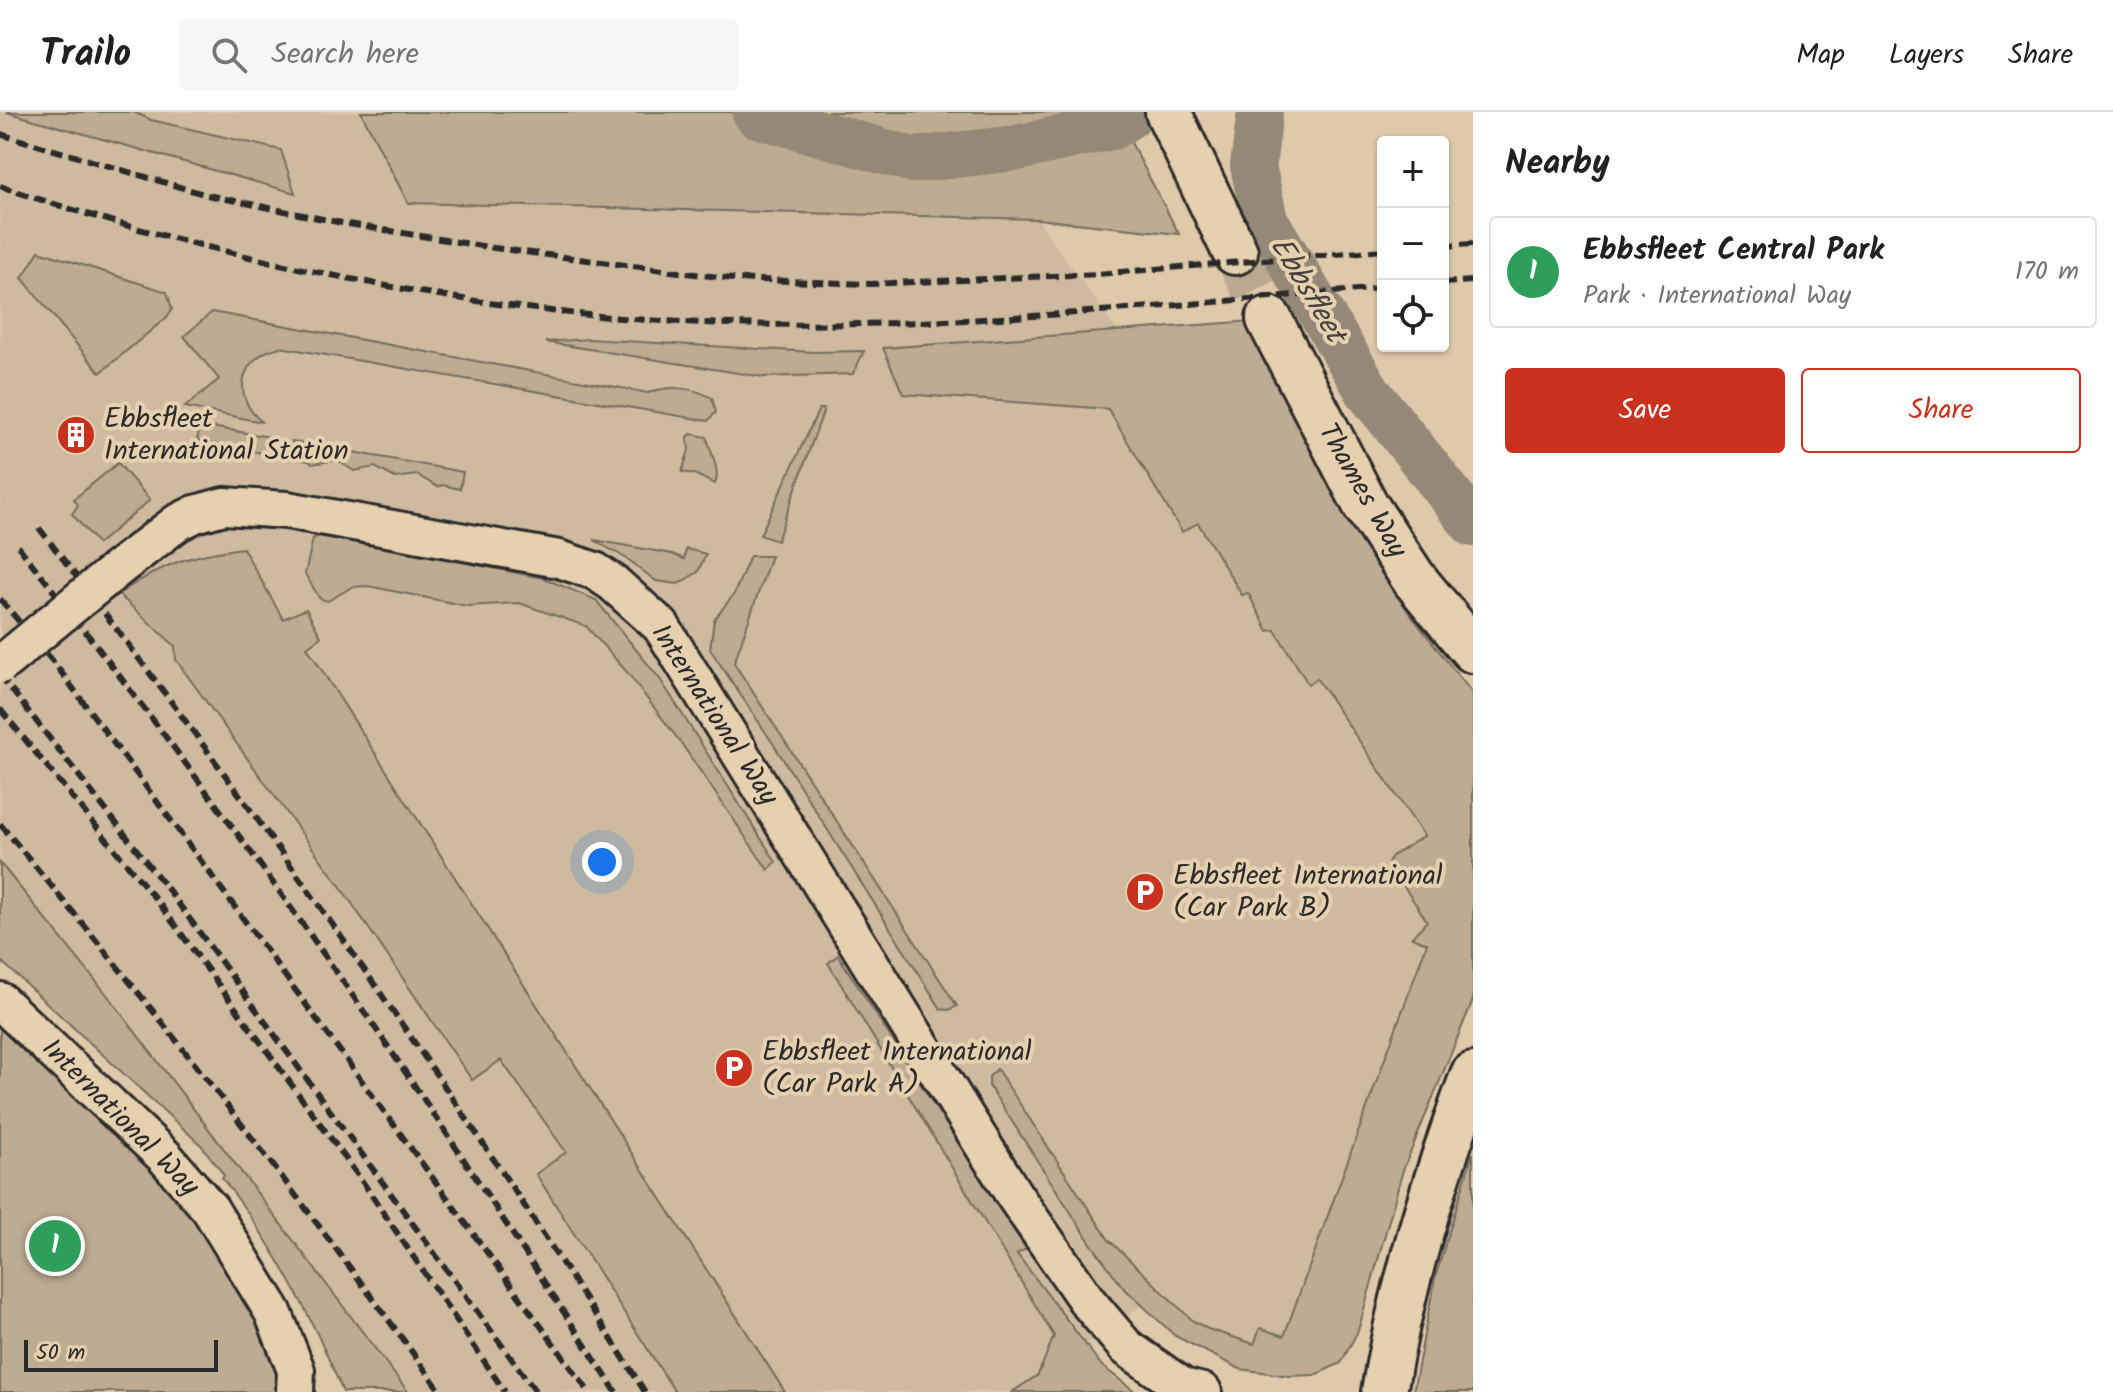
<!DOCTYPE html>
<meta charset="utf-8">
<style>
body{margin:0;font-family:Kalam,sans-serif;background:#f6f6f6;color:#202124}
.controls{position:absolute;right:24px;top:24px;display:grid;overflow:hidden;border-radius:8px;box-shadow:0 2px 6px #0004}
.controls button{width:72px;height:72px;display:grid;place-items:center;padding:0;border:0;border-bottom:2px solid #e0e0e0;background:#fff;color:#202124;font:40px sans-serif}
.scale{position:absolute;left:24px;bottom:20px;width:194px;box-sizing:border-box;padding-left:8px;border:4px solid #2b2b2b;border-top:0;font-size:22px;line-height:28px;white-space:nowrap;color:#2b2b2b;-webkit-text-stroke:6px #e5d0af;paint-order:stroke}
.you{position:absolute;left:602px;top:750px;width:28px;height:28px;margin:-20px;border:6px solid #fff;border-radius:50%;background:#1a73e8;box-shadow:0 0 0 12px #1a73e833}
.badge{display:grid;place-items:center;width:52px;height:52px;border-radius:50%;background:#c8321e;color:#fff;font-size:26px;font-weight:700}
.pin{position:absolute;translate:-50% -50%;border:4px solid #fff;box-shadow:0 2px 8px #0006}
.list{margin:0;padding:0;list-style:none}
h2{display:flex;justify-content:space-between;align-items:center;height:104px;margin:0;padding:0 32px;font-size:34px}
h2 small{font-size:26px;font-weight:400;color:#757577}
.list li{display:grid;grid-template-columns:52px 1fr auto;gap:24px;align-items:center;box-sizing:border-box;height:112px;margin:0 16px 16px;padding:0 16px;border:2px solid #e0e0e0;border-radius:8px}
.list b{display:block;font-size:30px;white-space:nowrap}
.list p{margin:0;font-size:26px;white-space:nowrap;color:#757577}
.list em{font-size:26px;font-style:normal;color:#757577}
.actions{display:flex;gap:16px;padding:24px 32px}
.actions a{flex:1;padding:18px 0;border:2px solid #c8321e;border-radius:8px;text-align:center;font-size:28px;color:#c8321e}
.actions .main{background:#c8321e;color:#fff}
.icon{flex:none;width:44px;height:44px;fill:none;stroke:currentColor;stroke-width:2;stroke-linecap:round;stroke-linejoin:round}
.map{position:relative;flex:none;width:1473px;height:1280px;overflow:hidden}
header{display:flex;align-items:center;gap:48px;box-sizing:border-box;height:112px;padding:0 40px;background:#fff;border-bottom:2px solid #e0e0e0}
header strong{font-size:38px}
nav{display:flex;gap:44px;margin-inline-start:auto;font-size:28px}
.search{width:560px;height:72px;background:#f6f6f6;display:flex;align-items:center;gap:20px;box-sizing:border-box;padding:0 28px;border-radius:8px;color:#757577;font-size:30px}
main{display:flex}
aside{flex:1;background:#fff}
.map>svg:first-child{display:block}
.built{fill:#cebb9f}
.green{fill:#bdac92;stroke:#746c5e;stroke-width:2}
.lines{fill:none;stroke-linecap:round;stroke-linejoin:round}
.river{stroke:#948876;stroke-width:46}
.major-tunnel{stroke:#baa991;stroke-width:44;stroke-dasharray:44 22;stroke-linecap:butt}
.minor-casing{stroke:#2b2b2b;stroke-width:42}
.major-casing{stroke:#2b2b2b;stroke-width:50}
.minor{stroke:#e5d0af;stroke-width:36}
.major{stroke:#e5d0af;stroke-width:44}
.rail{stroke:#2b2b2b;stroke-width:6;stroke-dasharray:12 6;stroke-linecap:butt}
.minor-bridge-casing{stroke:#2b2b2b;stroke-width:42;stroke-linecap:butt}
.minor-bridge{stroke:#e5d0af;stroke-width:36}
.labels{text-anchor:middle;dominant-baseline:central;stroke-width:8;stroke-linejoin:round;paint-order:stroke}
.poi-label{font-size:28px;fill:#2b2b2b;stroke:#e5d0af;text-anchor:start}
.street-label{font-size:28px;fill:#2b2b2b;stroke:#e5d0af}
.water-label{font-size:30px;font-style:italic;fill:#45423e;stroke:#e5d0af}
</style>
<header>
<strong>Trailo</strong>
<div class="search"><svg class="icon" aria-label="search" viewBox="0 0 24 24"><circle cx="10" cy="10" r="6"/><path d="M15 15l6 6"/></svg>Search here</div>
<nav><a>Map</a><a>Layers</a><a>Share</a></nav>
</header>
<main>
<div class="map">
<svg width="1473" height="1280" viewBox="0 0 1473 1280">
<rect width="100%" height="100%" fill="#dec9aa"/>
<filter id="ink" filterUnits="userSpaceOnUse"><feTurbulence type="fractalNoise" baseFrequency=".0125" numOctaves="2"/><feDisplacementMap in="SourceGraphic" scale="16" xChannelSelector="R" yChannelSelector="G"/><feConvolveMatrix kernelMatrix="1 2 1 2 8 2 1 2 1" color-interpolation-filters="sRGB"/></filter>
<g filter="url(#ink)">
<!-- built -->
<polygon class="built" points="0,0 361,0 408,91 1037,107 1473,716 1284,1225 1254,1232 1174,1217 1146,1191 1012,1280 408,1280 105,880 0,751"/>
<!-- green -->
<g class="green">
<polygon points="6,0 134,0 151,8 281,38 295,81"/>
<polygon points="361,0 1115,0 1179,122 1037,107 408,91"/>
<polygon points="39,139 167,180 172,197 167,205 100,261 22,166"/>
<path d="M212,200L648,281C668,273 693,275 712,286L716,300L708,309L280,235C240,244 230,284 262,310L185,295L219,267L184,224Z"/>
<polygon points="1253,209 1370,440 1409,501 1473,582 1473,888 1403,1058 1358,1219 1341,1251 1315,1263 1289,1264 1240,1257 1175,1224 1122,1174 1090,1130 989,974 989,965 997,957 1109,1128 1193,1209 1208,1217 1254,1232 1260,1216 1284,1224 1427,831 1412,825 1427,809 1388,751 1392,744 1424,724 1317,567 1308,572 1275,518 1268,519 1248,481 1242,483 1198,411 1182,420 1108,297 903,282 883,236"/>
<polygon points="589,227 814,240 864,239 853,262 763,265 545,230"/>
<polygon points="819,297 824,297 777,429 760,423"/>
<polygon points="200,313 276,326 273,343 197,329"/>
<path d="M691,322L707,325C710,341 721,357 715,372L694,362L682,360L689,338L688,325Z"/>
<polygon points="292,329 463,360 460,377 442,373 438,375 417,363 395,366 375,355 354,359 337,348 312,352 309,349 288,346"/>
<polygon points="118,351 150,388 98,432 72,402 78,393 74,387"/>
<polygon points="324,423 543,466 596,488 660,567 776,750 768,758 681,631 626,559 586,514 519,491 467,494 368,474 352,475 328,489 320,487 305,462 313,426"/>
<polygon points="594,428 672,442 684,447 686,437 706,442 698,460 678,472 656,469 629,448"/>
<path d="M243,436L283,507L306,497L321,525L307,535L785,1280H675L536,1062L566,1040L501,948L472,968L340,774L176,548L175,534L118,482C167,450 186,444 243,436Z"/>
<polygon points="750,444 771,444 734,551 957,894 949,898 941,897 774,633 710,537 714,508 734,482"/>
<path d="M0,751L105,880L408,1280H343C311,1203 274,1132 222,1066L224,1063L201,1033L0,848Z"/>
<polygon points="838,843 1026,1137 1017,1142 1102,1254 1136,1280 1012,1280 1038,1263 1054,1224 828,851"/>
<polygon points="0,910 172,1074 211,1126 252,1192 273,1247 283,1280 0,1280"/>
<polygon points="1473,1041 1473,1280 1413,1280 1435,1166"/>
</g>
<g class="lines">
<!-- river -->
<g class="river">
<polyline points="755,0 757,3 913,48 1017,36 1112,15 1129,4"/>
<polyline points="1260,0 1253,54 1265,108 1369,281 1473,412"/>
</g>
<!-- major-tunnel -->
<polyline class="major-tunnel" points="1235,140 1269,207"/>
<defs>
<g id="minor">
<polyline points="117,457 177,411 195,402 224,394 287,398 559,447 595,459 613,471 661,514 1014,1083 1088,1190 1126,1235 1183,1275 1203,1280"/>
<polyline points="0,889 164,1044 210,1097 273,1200 296,1258 295,1280"/>
</g>
<g id="major">
<polyline points="1168,0 1235,140"/>
<polyline points="1269,207 1366,394 1414,467 1473,538"/>
<path d="M1384,1280C1402,1171 1435,1066 1473,963"/>
</g>
</defs>
<!-- minor casing -->
<use href="#minor" class="minor-casing"/>
<!-- major casing -->
<use href="#major" class="major-casing"/>
<!-- minor -->
<use href="#minor" class="minor"/>
<!-- major -->
<use href="#major" class="major"/>
<!-- rail -->
<g class="rail">
<polyline points="0,22 207,83 342,111 494,136 733,167 870,172 1097,162 1383,138"/>
<path d="M0,74C89,105 180,129 271,150C413,182 556,205 702,211C927,220 1159,193 1383,176"/>
<polyline points="1443,134 1473,132"/>
<polyline points="1443,171 1473,169"/>
<path d="M39,416C255,694 456,982 645,1280"/>
<path d="M18,434C131,576 240,722 344,871C438,1005 526,1143 616,1280"/>
<polyline points="0,487 55,552 204,753 589,1280"/>
<polyline points="0,563 170,780 536,1280"/>
<polyline points="0,597 158,790 362,1069 505,1280"/>
<path d="M0,712C154,895 301,1086 441,1280"/>
</g>
<defs>
<polyline id="minor-bridge" points="0,553 117,457"/>
</defs>
<!-- minor-bridge casing -->
<use href="#minor-bridge" class="minor-bridge-casing"/>
<!-- minor-bridge -->
<use href="#minor-bridge" class="minor-bridge"/>
</g>
</g>
<!-- icons -->
<defs>
<symbol id="building-disc" viewBox="-11 -11 22 22"><circle r="9.5" fill="#c8321e" stroke="#e5d0af"/><path d="M-4-6H4V6H1V3H-1V6H-4ZM-2.5-4.3h1.7v1.8h-1.7ZM.8-4.3h1.7v1.8H.8ZM-2.5-1h1.7V.8h-1.7ZM.8-1h1.7V.8H.8Z" fill="#fff"/></symbol>
<symbol id="parking-disc" viewBox="-11 -11 22 22"><circle r="9.5" fill="#c8321e" stroke="#e5d0af"/><path d="M-3.5-5.5H1a3.5 3.5 0 0 1 0 7H-1V5.5H-3.5ZM-1-3.4V-.6H.8a1.4 1.4 0 0 0 0-2.8Z" fill="#fff"/></symbol>
</defs>
<g fill-rule="evenodd">
<use href="#building-disc" x="54" y="301" width="44" height="44"/>
<use href="#parking-disc" x="1123" y="758" width="44" height="44"/>
<use href="#parking-disc" x="712" y="934" width="44" height="44"/>
</g>
<g class="labels">
<!-- poi labels -->
<g class="poi-label">
<text x="104" y="307">Ebbsfleet<tspan x="104" dy="32">International Station</tspan></text>
<text x="1173" y="764">Ebbsfleet International<tspan x="1173" dy="32">(Car Park B)</tspan></text>
<text x="762" y="940">Ebbsfleet International<tspan x="762" dy="32">(Car Park A)</tspan></text>
</g>
<!-- street labels -->
<g class="street-label">
<text transform="translate(1362 379) rotate(60)">Thames Way</text>
<text transform="translate(714 603) rotate(57)">International Way</text>
<text transform="translate(120 1006) rotate(45)">International Way</text>
</g>
<!-- water labels -->
<g class="water-label">
<text transform="translate(1307 178) rotate(59)">Ebbsfleet</text>
</g>
</g>
</svg>
<div class="controls">
<button>+</button>
<button>−</button>
<button><svg class="icon" aria-label="locate" viewBox="0 0 24 24"><circle cx="12" cy="12" r="6"/><path d="M12 2v4M12 18v4M2 12h4M18 12h4"/></svg></button>
</div>
<div class="scale">50 m</div>
<div class="you"></div>
<div class="pin badge" style="left:55px;top:1134px;background:#2e9e5b">1</div>
</div>
<aside>
<h2>Nearby<small></small></h2>
<ul class="list">
<li><span class="badge" style="background:#2e9e5b">1</span><div><b>Ebbsfleet Central Park</b><p>Park · International Way</p></div><em>170 m</em></li>
</ul>
<div class="actions"><a class="main">Save</a><a>Share</a></div>
</aside>
</main>
